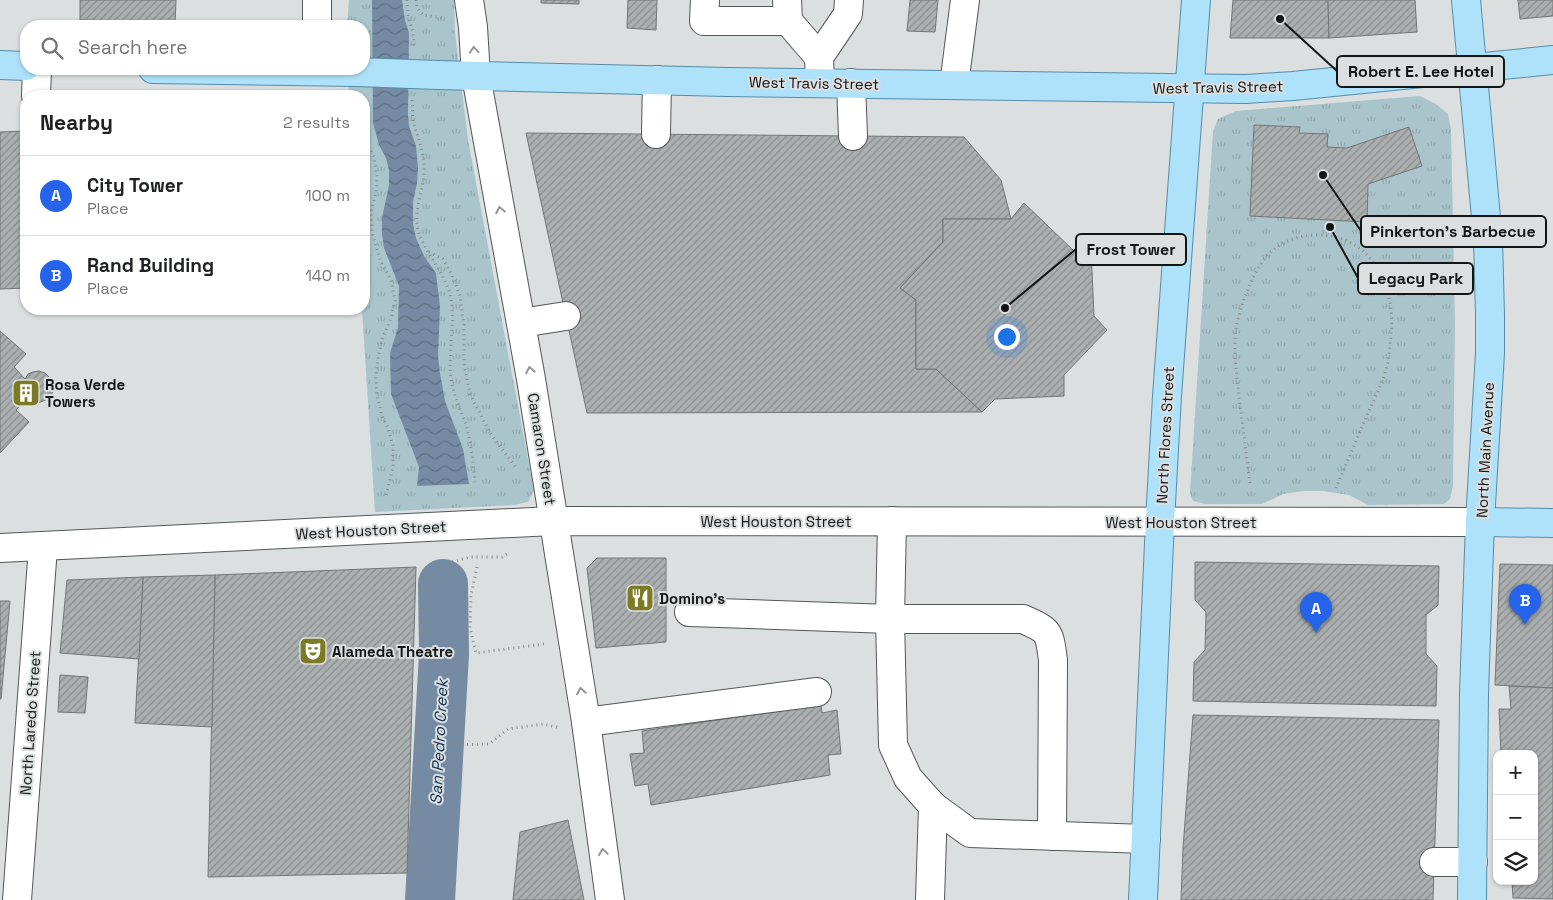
<!DOCTYPE html>
<meta charset="utf-8">
<style>
body{margin:0;font-family:"Space Grotesk",sans-serif;background:#f2f2f2;color:#202124}
.controls{position:absolute;right:15px;bottom:15px;display:grid;overflow:hidden;border-radius:10px;box-shadow:0 1px 4px #0004}
.controls button{width:45px;height:45px;display:grid;place-items:center;padding:0;border:0;border-bottom:1px solid #e0e0e0;background:#fff;color:#202124;font:25px sans-serif}
.you{position:absolute;left:1006px;top:336px;width:18px;height:18px;margin:-12px;border:4px solid #fff;border-radius:50%;background:#1a73e8;box-shadow:0 0 0 8px #1a73e833}
.badge{display:grid;place-items:center;width:32px;height:32px;border-radius:50%;background:#2563eb;color:#fff;font-size:16px;font-weight:700}
.pin{position:absolute;translate:-50% -41px;filter:drop-shadow(0 1px 2px #0008)}
.pin::after{content:'';position:absolute;top:26px;width:18px;height:15px;background:inherit;clip-path:polygon(0 0,100% 0,50% 100%)}
.list{margin:0;padding:0;list-style:none}
h2{display:flex;justify-content:space-between;align-items:center;height:65px;margin:0;padding:0 20px;font-size:21px}
h2 small{font-size:16px;font-weight:400;color:#757577}
.list li{display:grid;grid-template-columns:32px 1fr auto;gap:15px;align-items:center;box-sizing:border-box;height:80px;padding:0 20px;border-top:1px solid #e0e0e0}
.list b{display:block;font-size:19px;white-space:nowrap}
.list p{margin:0;font-size:16px;white-space:nowrap;color:#757577}
.list em{font-size:16px;font-style:normal;color:#757577}
.icon{flex:none;width:28px;height:28px;fill:none;stroke:currentColor;stroke-width:2;stroke-linecap:round;stroke-linejoin:round}
.map{position:relative;flex:none;width:1553px;height:900px;overflow:hidden}
.search{position:absolute;background:#fff;box-shadow:0 1px 4px #0004;left:20px;top:20px;width:350px;height:55px;display:flex;align-items:center;gap:12px;box-sizing:border-box;padding:0 18px;border-radius:20px;color:#757577;font-size:19px}
.panel{position:absolute;background:#fff;box-shadow:0 1px 4px #0004;left:20px;top:90px;width:350px;height:225px;border-radius:20px}
.map>svg:first-child{display:block}
.park{fill:url(#park-tufts)}
.water{fill:url(#water-waves)}
.lines{fill:none;stroke-linecap:round;stroke-linejoin:round}
.river{stroke:#758ba3;stroke-width:50}
.building{fill:url(#building-hatch);stroke:#727675}
.minor-casing{stroke:#535758;stroke-width:30}
.major-casing{stroke:#558da9;stroke-width:30}
.path{stroke:#878a8a;stroke-width:3;stroke-dasharray:1 4;stroke-linecap:butt}
.minor{stroke:#fff;stroke-width:28}
.major{stroke:#aee2fb;stroke-width:28}
.major-bridge-casing{stroke:#558da9;stroke-width:30;stroke-linecap:butt}
.major-bridge{stroke:#aee2fb;stroke-width:28}
.oneway{stroke:#959595}
.labels{text-anchor:middle;dominant-baseline:central;stroke-width:4;stroke-linejoin:round;paint-order:stroke}
.street-label{font-size:15px;fill:#131414;stroke:#dbdfe0}
.poi-label{font-size:15px;font-weight:bold;fill:#131414;stroke:#dbdfe0;text-anchor:start}
.water-label{font-size:16px;font-style:italic;fill:#0e3154;stroke:#dbdfe0}
.leader{fill:none;stroke:#131414;stroke-width:2}
.callout-dot{fill:#131414;stroke:#dbdfe0;stroke-width:2}
.callout{fill:#dbdfe0;stroke:#131414;stroke-width:2}
.callout-label{font-size:16px;text-anchor:middle;font-weight:bold;fill:#131414}
</style>
<div class="map">
<svg width="1553" height="900" viewBox="0 0 1553 900">
<defs>
<pattern id="park-tufts" width="24" height="20" patternUnits="userSpaceOnUse" patternTransform="scale(1.25)"><rect width="24" height="20" fill="#a9c5cb"/><path d="M3 7l-1-3M5 7V3M7 7l1-3M15 17l-1-3M17 17v-4M19 17l1-3" fill="none" stroke="#91a8ad"/></pattern>
<pattern id="water-waves" width="16" height="10" patternUnits="userSpaceOnUse" patternTransform="scale(1.25)"><rect width="16" height="10" fill="#758ba3"/><path d="M0 5q4-4 8 0t8 0" fill="none" stroke="#5f7084"/></pattern>
<pattern id="building-hatch" width="6" height="6" patternUnits="userSpaceOnUse" patternTransform="scale(1.25)"><rect width="6" height="6" fill="#abafaf"/><path d="M-1 1l2-2M0 6l6-6M5 7l2-2" fill="none" stroke="#8a8d8d"/></pattern>
</defs>
<rect width="100%" height="100%" fill="#dbdfe0"/>
<!-- park -->
<g class="park">
<polygon points="349,0 454,0 455,33 468,140 532,480 534,490 528,502 514,505 375,512 362,309 364,309 364,96 349,96 348,81 364,69 364,26 347,26"/>
<polygon points="1420,96 1436,104 1448,114 1451,129 1455,323 1453,486 1450,499 1444,504 1368,505 1349,495 1323,491 1304,491 1283,494 1262,504 1205,504 1193,501 1190,493 1213,131 1218,119 1236,111"/>
</g>
<!-- water -->
<polygon class="water" points="372,0 402,0 405,20 409,33 408,116 409,126 416,146 418,168 417,183 413,202 413,224 416,238 424,256 436,273 440,307 438,356 440,373 445,401 463,449 469,484 417,486 419,467 391,394 390,353 398,328 399,286 384,248 382,234 382,218 389,185 389,170 386,158 379,145 373,123"/>
<g class="lines">
<!-- river -->
<polyline class="river" points="430,900 444,654 443,584"/>
</g>
<!-- building -->
<g class="building">
<polygon points="80,0 176,0 175,23 80,20"/>
<polygon points="541,0 579,0 579,4 541,3"/>
<polygon points="628,0 657,0 656,30 627,28"/>
<polygon points="910,0 938,0 935,32 907,31"/>
<polygon points="1233,0 1328,0 1329,38 1230,38"/>
<polygon points="1328,0 1415,0 1417,32 1329,38"/>
<polygon points="1518,0 1553,0 1553,16 1520,19"/>
<polygon points="1254,125 1300,127 1299,133 1328,134 1327,147 1347,148 1409,127 1422,166 1368,184 1367,222 1250,216"/>
<polygon points="26,131 26,288 0,289 0,132"/>
<polygon points="526,133 964,137 1001,180 1011,219 943,219 943,242 900,288 916,300 916,369 936,369 982,412 587,413"/>
<polygon points="1024,203 1074,251 1091,249 1094,316 1107,330 1064,375 1064,396 995,399 982,412 936,369 916,369 916,300 900,288 943,242 943,219 1011,219"/>
<polygon points="0,331 26,354 14,367 25,379 28,374 33,372 39,371 45,373 53,381 54,386 53,392 48,399 38,403 31,401 27,398 16,410 29,422 0,453"/>
<polygon points="597,558 666,558 666,642 596,648 587,568"/>
<polygon points="1195,562 1439,566 1438,605 1426,615 1426,654 1437,666 1436,706 1193,701 1194,662 1205,650 1206,612 1195,600"/>
<polygon points="1500,564 1553,565 1553,688 1495,685"/>
<polygon points="416,567 407,873 208,877 215,575"/>
<polygon points="215,575 212,727 135,723 143,577"/>
<polygon points="143,577 139,659 60,653 67,580"/>
<polygon points="0,601 10,601 1,699 0,699"/>
<polygon points="60,675 88,677 85,713 58,712"/>
<polygon points="1509,686 1553,688 1553,899 1513,898 1512,881 1534,881 1534,754 1501,754 1499,709 1511,709"/>
<polygon points="821,705 822,713 837,710 841,754 828,755 830,775 651,805 648,784 635,786 630,754 644,753 642,731"/>
<polygon points="1193,715 1439,720 1433,900 1181,900 1183,848"/>
<polygon points="568,820 584,900 513,900 520,832"/>
</g>
<g class="lines">
<defs>
<g id="minor">
<polyline points="317,0 317,26"/>
<polyline points="469,0 473,27 476,76 531,379 586,722 610,900"/>
<polyline points="705,0 704,21 788,21"/>
<polyline points="787,0 788,21 819,57"/>
<polyline points="820,83 819,57 848,14 849,0"/>
<polyline points="851,83 853,136"/>
<polyline points="954,85 965,0"/>
<polyline points="36,96 37,69"/>
<polyline points="656,134 657,80"/>
<polyline points="521,323 566,316"/>
<polyline points="0,548 553,521 1480,522"/>
<polyline points="689,612 890,619 892,521"/>
<polyline points="586,722 817,692"/>
<polyline points="933,806 970,833 1146,839"/>
<polyline points="1434,862 1473,862"/>
<polyline points="17,900 43,547"/>
<path d="M930,900L933,806L908,778L893,745L890,619H1023C1050,631 1049,631 1053,660L1052,836"/>
</g>
<g id="major">
<polyline points="1466,0 1488,239 1490,315 1490,353 1480,522 1474,693 1472,900"/>
<polyline points="0,65 26,66"/>
<polyline points="153,69 357,72"/>
<polyline points="438,75 727,82 1246,89 1293,86 1553,60"/>
<polyline points="1480,522 1553,523"/>
<polyline points="1143,900 1160,521 1167,396 1196,0"/>
</g>
</defs>
<!-- minor casing -->
<use href="#minor" class="minor-casing"/>
<!-- major casing -->
<use href="#major" class="major-casing"/>
<!-- path -->
<g class="path">
<polyline points="407,0 408,15 413,33 414,47"/>
<polyline points="416,0 417,8 423,15 443,18"/>
<path d="M412,100C413,107 412,113 413,119C416,134 423,149 424,164C426,184 415,203 417,224C419,248 447,273 451,299C455,326 448,352 451,379C454,395 458,404 464,419C471,439 473,460 475,482"/>
<polyline points="364,138 374,157 377,177 376,193 371,212 372,232 380,260 391,280 395,301 391,319 382,339 378,359 376,378 377,395 382,416 388,428 393,446 393,467 386,496"/>
<polyline points="429,252 443,259 452,275 460,296 464,325 464,364 470,394 490,433 517,469"/>
<path d="M1250,483C1246,454 1243,426 1239,397C1237,374 1233,351 1236,329C1240,306 1254,266 1272,251C1285,240 1300,235 1317,235C1372,235 1396,286 1391,336C1390,346 1389,356 1387,366C1383,382 1374,399 1367,415C1357,439 1346,464 1336,488"/>
<polyline points="477,567 471,595 470,628 476,653 544,644"/>
<polyline points="417,746 489,744 508,729 543,724 560,728"/>
<polyline points="408,900 411,894 412,883 423,585 438,566 470,557 502,557 510,552"/>
</g>
<!-- minor -->
<use href="#minor" class="minor"/>
<!-- major -->
<use href="#major" class="major"/>
<defs>
<polyline id="major-bridge" points="357,72 438,75"/>
</defs>
<!-- major-bridge casing -->
<use href="#major-bridge" class="major-bridge-casing"/>
<!-- major-bridge -->
<use href="#major-bridge" class="major-bridge"/>
</g>
<!-- one-way arrows -->
<defs><path id="oneway-chevron" d="M-2-3.5L2.5 0L-2 3.5" fill="none" stroke-width="1.6" stroke-linecap="round" stroke-linejoin="round" transform="scale(1.25)"/></defs>
<g class="oneway">
<use href="#oneway-chevron" transform="translate(474 50) rotate(-94)"/>
<use href="#oneway-chevron" transform="translate(500 210) rotate(-101)"/>
<use href="#oneway-chevron" transform="translate(530 370) rotate(-100)"/>
<use href="#oneway-chevron" transform="translate(581 691) rotate(-99)"/>
<use href="#oneway-chevron" transform="translate(603 852) rotate(-98)"/>
</g>
<!-- icons -->
<defs>
<symbol id="building-square" viewBox="-11 -11 22 22"><rect x="-9" y="-9" width="18" height="18" rx="4" fill="#7c7b23" stroke="#dbdfe0"/><path d="M-4-6H4V6H1V3H-1V6H-4ZM-2.5-4.3h1.7v1.8h-1.7ZM.8-4.3h1.7v1.8H.8ZM-2.5-1h1.7V.8h-1.7ZM.8-1h1.7V.8H.8Z" fill="#fff"/></symbol>
<symbol id="restaurant-square" viewBox="-11 -11 22 22"><rect x="-9" y="-9" width="18" height="18" rx="4" fill="#7c7b23" stroke="#dbdfe0"/><path d="M-5-6h1v4h1v-4h1v4h1v-4h1v5L-1.5 .5V6h-2V.5L-5-1ZM5-6V6H3V1.5H1.5Q1.5-4 5-6Z" fill="#fff"/></symbol>
<symbol id="theatre-square" viewBox="-11 -11 22 22"><rect x="-9" y="-9" width="18" height="18" rx="4" fill="#7c7b23" stroke="#dbdfe0"/><path d="M-5-5.5Q0-4 5-5.5V0Q5 5 0 6Q-5 5-5 0ZM-3.3-2.5H-1v1.5H-3.3ZM1-2.5H3.3v1.5H1ZM-2.8 1Q0 5.5 2.8 1Z" fill="#fff"/></symbol>
</defs>
<g fill-rule="evenodd">
<use href="#building-square" x="10" y="377" width="32" height="32"/>
<use href="#restaurant-square" x="624" y="582" width="32" height="32"/>
<use href="#theatre-square" x="297" y="635" width="32" height="32"/>
</g>
<g class="labels">
<!-- street labels -->
<g class="street-label">
<text transform="translate(814 83) rotate(1)">West Travis Street</text>
<text transform="translate(1218 87) rotate(-1)">West Travis Street</text>
<text transform="translate(1165 435) rotate(-87)">North Flores Street</text>
<text transform="translate(542 449) rotate(81)">Camaron Street</text>
<text transform="translate(1485 450) rotate(-87)">North Main Avenue</text>
<text x="776" y="521">West Houston Street</text>
<text x="1181" y="522">West Houston Street</text>
<text transform="translate(371 530) rotate(-3)">West Houston Street</text>
<text transform="translate(30 723) rotate(-86)">North Laredo Street</text>
</g>
<!-- poi labels -->
<g class="poi-label">
<text x="45" y="384">Rosa Verde<tspan x="45" dy="17">Towers</tspan></text>
<text x="659" y="598">Domino's</text>
<text x="332" y="651">Alameda Theatre</text>
</g>
<!-- water labels -->
<g class="water-label">
<text transform="translate(439 742) rotate(-87)">San Pedro Creek</text>
</g>
</g>
<!-- callouts -->
<path class="leader" d="M1280 19L1337 71M1323 175L1361 231M1005 308L1076 249M1330 227L1358 278"/>
<g class="callout-dot">
<circle cx="1280" cy="19" r="5"/>
<circle cx="1323" cy="175" r="5"/>
<circle cx="1005" cy="308" r="5"/>
<circle cx="1330" cy="227" r="5"/>
</g>
<g class="callout">
<rect x="1337" y="56" width="167" height="31" rx="5"/>
<rect x="1361" y="216" width="185" height="31" rx="5"/>
<rect x="1076" y="234" width="110" height="31" rx="5"/>
<rect x="1358" y="263" width="115" height="31" rx="5"/>
</g>
<g class="callout-label">
<text x="1421" y="77">Robert E. Lee Hotel</text>
<text x="1453" y="237">Pinkerton’s Barbecue</text>
<text x="1131" y="255">Frost Tower</text>
<text x="1416" y="284">Legacy Park</text>
</g>
</svg>
<div class="controls">
<button>+</button>
<button>−</button>
<button><svg class="icon" aria-label="layers" viewBox="0 0 24 24"><path d="M12 4l9 5-9 5-9-5zM3 14l9 5 9-5"/></svg></button>
</div>
<div class="you"></div>
<div class="pin badge" style="left:1316px;top:633px">A</div>
<div class="pin badge" style="left:1525px;top:625px">B</div>
<div class="search"><svg class="icon" aria-label="search" viewBox="0 0 24 24"><circle cx="10" cy="10" r="6"/><path d="M15 15l6 6"/></svg>Search here</div>
<section class="panel">
<h2>Nearby<small>2 results</small></h2>
<ul class="list">
<li><span class="badge">A</span><div><b>City Tower</b><p>Place</p></div><em>100 m</em></li>
<li><span class="badge">B</span><div><b>Rand Building</b><p>Place</p></div><em>140 m</em></li>
</ul>
</section>
</div>
